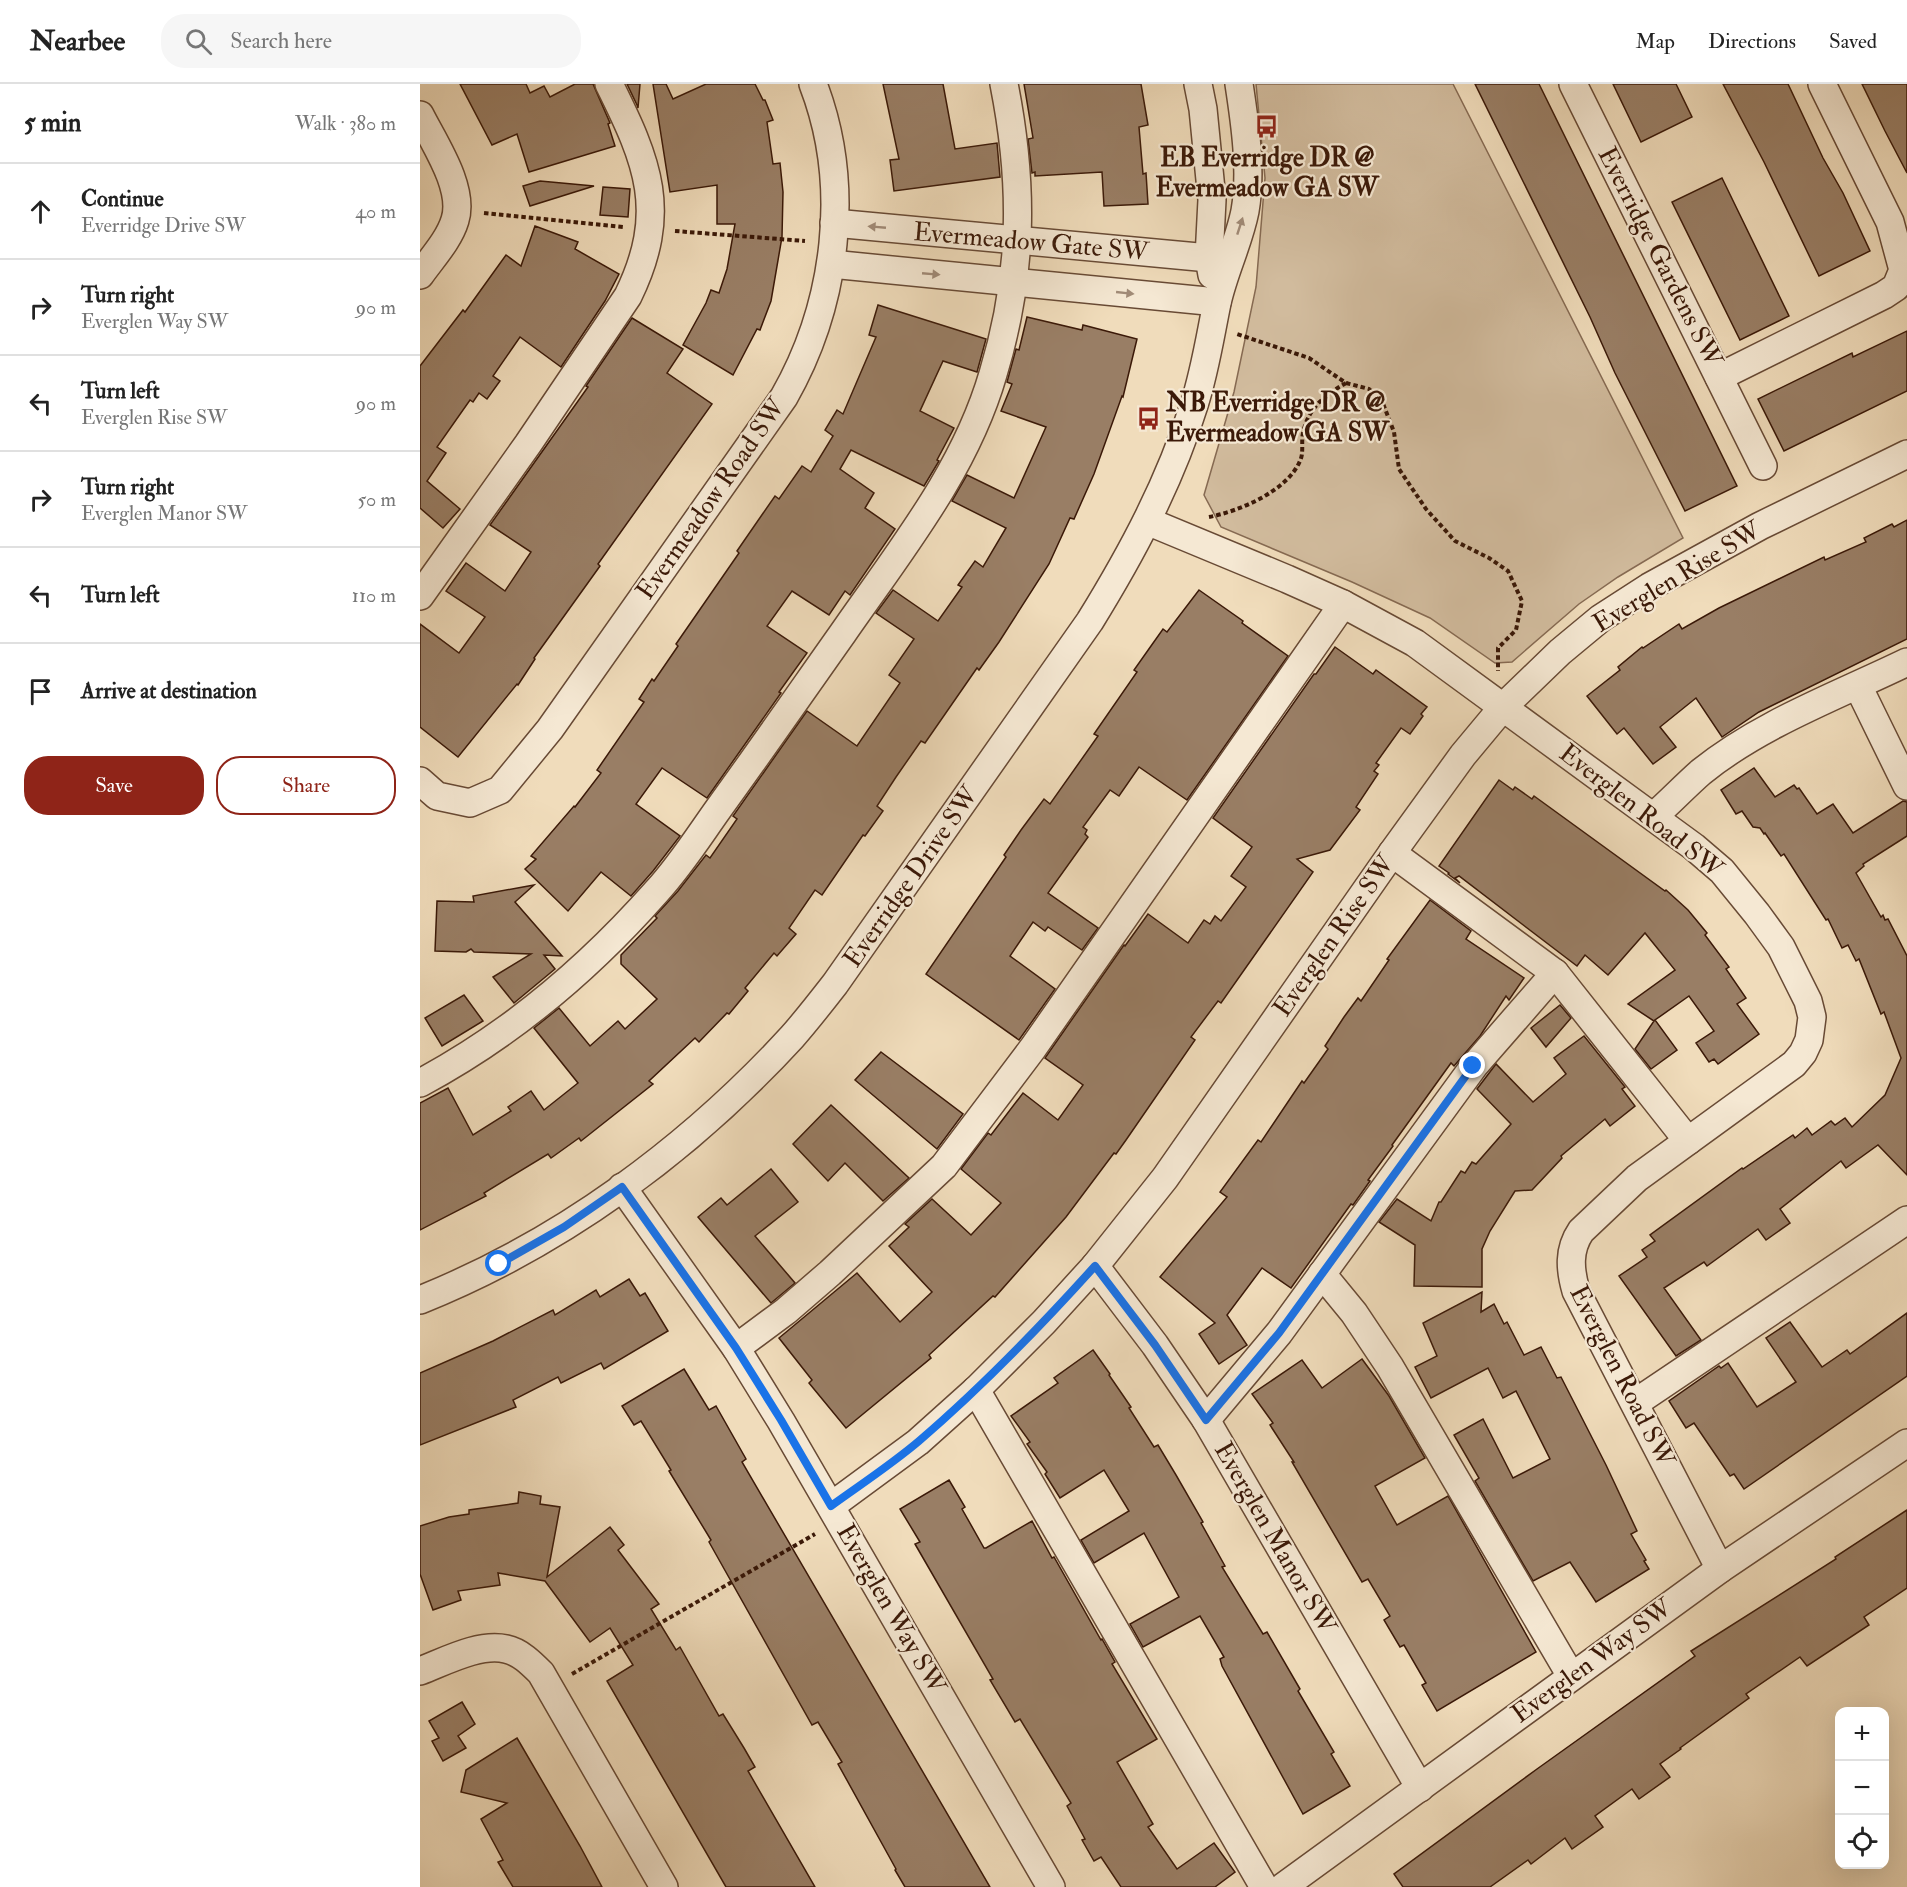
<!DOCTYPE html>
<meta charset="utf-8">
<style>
body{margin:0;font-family:"IM FELL Double Pica",serif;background:#f6f6f6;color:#222}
.controls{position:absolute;right:18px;bottom:18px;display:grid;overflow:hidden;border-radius:12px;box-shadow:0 6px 24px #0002}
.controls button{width:54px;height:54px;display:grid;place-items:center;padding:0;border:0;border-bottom:2px solid #e0e0e0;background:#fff;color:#222;font:30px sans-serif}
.stop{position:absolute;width:18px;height:18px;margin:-14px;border:4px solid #1a73e8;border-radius:50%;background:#fff}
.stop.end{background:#1a73e8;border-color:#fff;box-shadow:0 2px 6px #0008}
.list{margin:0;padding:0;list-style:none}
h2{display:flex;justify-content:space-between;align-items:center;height:78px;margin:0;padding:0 24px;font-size:26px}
h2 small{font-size:20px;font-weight:400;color:#767676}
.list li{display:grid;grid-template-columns:39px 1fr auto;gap:18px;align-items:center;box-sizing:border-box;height:96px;padding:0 24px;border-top:2px solid #e0e0e0}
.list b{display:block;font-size:22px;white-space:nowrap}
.list p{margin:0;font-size:20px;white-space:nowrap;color:#767676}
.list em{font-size:20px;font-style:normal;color:#767676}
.actions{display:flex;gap:12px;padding:18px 24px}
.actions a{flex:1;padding:14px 0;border:2px solid #8f2418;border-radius:24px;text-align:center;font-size:21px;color:#8f2418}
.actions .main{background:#8f2418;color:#fff}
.icon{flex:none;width:33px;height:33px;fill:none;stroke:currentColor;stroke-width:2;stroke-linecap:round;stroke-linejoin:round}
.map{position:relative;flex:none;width:1487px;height:1803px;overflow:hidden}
header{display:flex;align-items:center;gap:36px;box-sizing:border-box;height:84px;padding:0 30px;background:#fff;border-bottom:2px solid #e0e0e0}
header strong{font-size:28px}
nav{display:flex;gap:33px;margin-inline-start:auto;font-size:21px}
.search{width:420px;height:54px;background:#f6f6f6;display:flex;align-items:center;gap:15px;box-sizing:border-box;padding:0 21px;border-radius:24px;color:#767676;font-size:22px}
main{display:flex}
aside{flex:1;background:#fff}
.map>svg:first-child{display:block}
.green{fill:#d1bb9d;stroke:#866a52;stroke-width:1.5}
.building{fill:#997e65;stroke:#3b1908;stroke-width:1.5}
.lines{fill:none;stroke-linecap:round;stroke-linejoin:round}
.minor-casing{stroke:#684a35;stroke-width:30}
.path{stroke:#3b1908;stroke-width:4;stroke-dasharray:4.5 3;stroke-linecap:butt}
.minor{stroke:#f5e8d3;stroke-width:27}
.oneway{fill:#a18b78}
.route{stroke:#1a73e8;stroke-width:8}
.labels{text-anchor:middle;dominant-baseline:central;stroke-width:4.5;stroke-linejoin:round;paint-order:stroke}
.poi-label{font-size:26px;font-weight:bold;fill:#3b1908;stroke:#f5e8d3}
.street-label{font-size:26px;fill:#3b1908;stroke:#f5e8d3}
</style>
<header>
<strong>Nearbee</strong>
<div class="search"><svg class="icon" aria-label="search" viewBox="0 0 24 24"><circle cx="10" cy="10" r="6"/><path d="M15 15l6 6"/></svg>Search here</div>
<nav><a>Map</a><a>Directions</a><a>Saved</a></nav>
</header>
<main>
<aside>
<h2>5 min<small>Walk · 380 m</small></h2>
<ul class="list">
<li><svg class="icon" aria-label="ahead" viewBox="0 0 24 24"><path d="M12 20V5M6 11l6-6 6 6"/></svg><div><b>Continue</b><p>Everridge Drive SW</p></div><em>40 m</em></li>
<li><svg class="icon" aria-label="right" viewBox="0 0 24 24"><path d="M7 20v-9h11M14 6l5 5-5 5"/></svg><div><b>Turn right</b><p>Everglen Way SW</p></div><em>90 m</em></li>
<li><svg class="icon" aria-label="left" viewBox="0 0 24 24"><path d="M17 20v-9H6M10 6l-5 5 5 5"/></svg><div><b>Turn left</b><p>Everglen Rise SW</p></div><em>90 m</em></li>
<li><svg class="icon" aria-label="right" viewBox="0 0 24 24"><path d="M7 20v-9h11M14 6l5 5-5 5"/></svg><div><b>Turn right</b><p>Everglen Manor SW</p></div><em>50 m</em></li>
<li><svg class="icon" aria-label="left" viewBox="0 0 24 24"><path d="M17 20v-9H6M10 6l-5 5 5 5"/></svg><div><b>Turn left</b></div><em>110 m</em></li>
<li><svg class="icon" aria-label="arrive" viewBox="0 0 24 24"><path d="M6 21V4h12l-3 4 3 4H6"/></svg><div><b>Arrive at destination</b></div></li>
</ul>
<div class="actions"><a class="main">Save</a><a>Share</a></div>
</aside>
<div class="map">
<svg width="1487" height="1803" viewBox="0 0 1487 1803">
<rect width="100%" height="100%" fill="#f0dcbb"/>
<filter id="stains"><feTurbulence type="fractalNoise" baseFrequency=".00333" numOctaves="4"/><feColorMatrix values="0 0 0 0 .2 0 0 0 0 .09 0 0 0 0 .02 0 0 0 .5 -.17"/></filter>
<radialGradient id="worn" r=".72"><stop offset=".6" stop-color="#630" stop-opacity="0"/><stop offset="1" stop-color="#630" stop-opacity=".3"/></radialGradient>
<!-- green -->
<polygon class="green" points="836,0 1033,0 1263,454 1198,493 1159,520 1092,578 1075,579 1010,534 932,498 801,443 784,411 814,308 836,203 845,94"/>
<!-- building -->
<g class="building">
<polygon points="40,0 106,0 110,9 124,2 130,13 155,0 173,0 190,39 188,40 195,62 109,88 97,50 72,61"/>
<polygon points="207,0 220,0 218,24 217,21"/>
<polygon points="233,0 246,0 253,15 286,0 335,0 343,16 345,16 353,36 347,38 353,80 360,79 363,108 362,153 351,217 340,246 337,245 313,291 263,261 286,219 291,206 299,209 307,185 315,140 297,140 297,101 250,108"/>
<polygon points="463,0 523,0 535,65 577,59 580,93 474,107 470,76 479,75"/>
<polygon points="604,0 721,0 728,41 719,43 723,90 726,89 728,120 684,122 682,88 615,92 615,88 612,89 608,55 613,54"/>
<polygon points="1055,0 1119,0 1317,402 1265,427 1195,289 1170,233"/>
<polygon points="1193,0 1256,0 1272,33 1221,58"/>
<polygon points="1303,0 1368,0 1403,74 1423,109 1450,167 1399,192 1344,78"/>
<polygon points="1442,0 1487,0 1487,89 1465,47"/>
<polygon points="1302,94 1369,232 1320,256 1252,118"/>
<polygon points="120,97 174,102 110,122 103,102"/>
<polygon points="183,103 210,105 208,133 180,131"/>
<polygon points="115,142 158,158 155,165 199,190 185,217 141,283 100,253 73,292 80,297 67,315 59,309 53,318 50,316 17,363 26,369 7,397 40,425 23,444 0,424 0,282 43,226 45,228 86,171 101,182"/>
<polygon points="458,221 566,255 557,288 523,277 500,327 534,344 517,376 519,377 504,402 431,366 420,385 454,409 445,424 475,445 430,511 425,507 409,531 372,507 347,542 387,569 359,608 361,609 287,714 242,684 216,720 260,752 233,787 211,812 181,788 148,827 105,785 116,775 111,772 154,722 155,723 181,689 177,686 224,618 219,615 232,595 234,597 258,562 256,560 319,469 317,467 355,412 359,415 382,382 391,388 413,352 405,346 417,326 423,330 456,253 449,251"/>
<polygon points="607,233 662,246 663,241 717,255 703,313 702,312 674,390 654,435 650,434 629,480 579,558 559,586 557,584 505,659 501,657 476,693 457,722 463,727 445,752 443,751 402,811 395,806 369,844 376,850 357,872 354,869 325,904 328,907 309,930 307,929 279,958 275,954 229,997 233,1000 161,1057 159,1054 131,1074 128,1070 64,1109 66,1112 0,1146 0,1019 28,1004 53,1051 91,1027 88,1023 111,1007 124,1026 158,999 114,944 139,924 170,962 198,937 205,945 237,915 201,880 201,871 237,834 235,832 258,807 286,771 290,774 317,735 313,732 387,627 437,662 480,599 469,591 494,555 456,529 473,506 518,537 542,503 538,501 555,477 563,483 586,444 532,417 547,391 594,414 626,343 581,327 592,300 587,298 596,265 599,266"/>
<polygon points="212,234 263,265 247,289 292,320 178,480 180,482 114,574 115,575 98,601 97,600 38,673 0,643 0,540 39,569 65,533 26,507 46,479 85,507 111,468 70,441 168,303 166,302"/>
<polygon points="1487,247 1487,307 1364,367 1338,315 1432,269 1433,273"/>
<polygon points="1487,436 1487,555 1339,628 1302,653 1276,614 1240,643 1256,663 1233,680 1204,644 1197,650 1167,612 1200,586 1198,583 1222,563 1223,564 1259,540 1262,545 1299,524 1404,473 1405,476 1446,458 1444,454 1472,440 1474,443"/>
<polygon points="779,506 823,537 822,539 868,572 767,716 719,683 699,712 690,706 663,743 667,746 665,750 668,753 628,809 678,844 662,866 628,843 625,847 613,838 590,872 635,905 599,956 506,890 586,773 584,771 601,746 624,715 630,720 678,652 674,650 717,588 714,586 731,562 743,545 747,548"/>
<polygon points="915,563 953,590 956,586 1007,623 1001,630 1003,632 990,650 981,644 956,679 959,681 954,687 958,690 936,723 940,726 910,766 877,775 893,788 801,919 798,917 771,953 775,956 706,1056 696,1070 694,1069 646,1133 575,1213 573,1212 509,1271 511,1274 426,1344 389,1299 392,1296 359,1254 437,1189 480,1238 512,1208 469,1162 489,1143 485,1140 512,1115 551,1151 581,1119 541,1085 568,1049 571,1051 603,1009 638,1036 663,1001 625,974 704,861 705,862 728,830 768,859 784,836 790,840 795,832 801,837 826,803 811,792 832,763 793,734 894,590 896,590"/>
<polygon points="1334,684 1355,713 1374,701 1377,705 1379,704 1397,730 1413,720 1433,749 1483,717 1487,718 1487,752 1443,780 1444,782 1436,789 1461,833 1463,831 1465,836 1468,835 1487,872 1487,1091 1458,1061 1426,1084 1421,1077 1360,1125 1370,1139 1346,1156 1338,1145 1287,1182 1284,1178 1244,1204 1281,1256 1256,1272 1199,1192 1227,1173 1222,1166 1235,1157 1230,1151 1322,1084 1323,1085 1373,1051 1375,1054 1387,1044 1392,1051 1411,1037 1415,1041 1425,1034 1432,1043 1465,1011 1481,974 1464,928 1461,930 1439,875 1436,877 1428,861 1422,864 1408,835 1406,836 1364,770 1361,772 1345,749 1344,750 1340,744 1333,743 1322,727 1316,730 1301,706"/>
<polygon points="1079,696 1093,706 1095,703 1112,715 1114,712 1245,807 1246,806 1268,826 1287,849 1285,851 1309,883 1306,885 1326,914 1317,920 1339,950 1298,980 1294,975 1289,978 1276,959 1294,947 1269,912 1235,936 1257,966 1231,985 1215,965 1234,937 1208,920 1255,886 1225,849 1188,891 1165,871 1157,882 1039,792 1035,794 1040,799 1028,790 1029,789 1019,782"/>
<polygon points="114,801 95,818 142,872 124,871 135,885 94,919 73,893 111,870 54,868 51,865 46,868 15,867 17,817 54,818 53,812"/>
<polygon points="1010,816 1051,847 1046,855 1104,894 1089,916 1086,912 1060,952 1034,982 1031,979 972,1061 973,1062 948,1096 950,1097 933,1121 931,1120 871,1204 842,1184 807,1231 827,1261 799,1280 779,1250 795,1239 740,1193 807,1113 800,1108 838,1056 841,1058 882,997 884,999 908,965 905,962 924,933 938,914 941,917 969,876 967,875"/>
<polygon points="44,911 63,937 22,962 5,934"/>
<polygon points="1140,921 1151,934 1126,963 1111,944"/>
<polygon points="1164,952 1205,1003 1202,1005 1215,1022 1190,1042 1185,1035 1141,1072 1142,1074 1112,1106 1095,1107 1070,1147 1062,1165 1062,1203 994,1202 995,1161 959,1138 977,1115 1011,1137 1019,1118 1021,1118 1041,1087 1045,1089 1052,1078 1056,1080 1091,1040 1057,1005 1076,980 1113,1018 1146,990 1134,974"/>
<polygon points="461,968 543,1030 517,1065 435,996"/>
<polygon points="411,1021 489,1094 463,1117 425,1079 408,1097 373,1060"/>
<polygon points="351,1085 378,1118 335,1152 375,1199 351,1219 278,1133 301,1114 307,1121"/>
<polygon points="209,1195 220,1212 225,1209 248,1247 184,1285 181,1279 141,1299 138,1293 93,1316 96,1323 0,1361 0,1289 73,1257 133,1226 135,1231 176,1206 180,1213"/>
<polygon points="1062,1208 1061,1228 1074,1220 1084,1240 1087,1238 1104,1271 1121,1263 1137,1294 1141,1293 1186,1381 1217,1447 1211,1450 1226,1476 1224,1477 1229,1485 1176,1518 1150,1478 1113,1497 1055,1397 1059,1394 1034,1351 1063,1335 1093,1394 1130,1375 1096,1307 1083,1314 1068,1284 1011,1314 995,1283 1017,1272 1003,1239"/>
<polygon points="1487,1229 1487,1292 1324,1405 1314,1390 1310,1392 1274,1339 1266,1344 1249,1317 1299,1282 1301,1284 1308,1279 1337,1323 1376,1298 1346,1254 1370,1238 1402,1283 1427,1266 1430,1270"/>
<polygon points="673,1266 690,1290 689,1291 711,1323 709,1324 734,1363 738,1361 756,1391 783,1438 781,1439 805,1482 802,1483 843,1550 847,1548 880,1605 878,1607 914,1668 911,1670 930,1702 883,1730 802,1582 800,1575 804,1573 780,1532 723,1563 710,1540 759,1513 724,1449 674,1479 661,1456 709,1427 684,1386 640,1414 625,1390 627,1388 607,1360 610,1358 591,1332 638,1299 634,1294"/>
<polygon points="942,1275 969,1312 1005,1374 955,1402 977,1441 1028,1412 1116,1568 1017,1627 1002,1601 1006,1599 984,1561 980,1563 964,1536 970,1532 948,1495 942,1498 872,1378 874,1378 850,1341 853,1339 832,1310 882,1276 902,1304"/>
<polygon points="264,1285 289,1326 296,1322 326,1375 322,1378 570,1803 485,1803 475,1786 476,1785 418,1680 422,1678 398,1638 392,1641 289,1458 291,1456 249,1387 251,1386 221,1337 214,1341 202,1322"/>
<polygon points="529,1396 545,1423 542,1425 564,1464 566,1464 612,1437 632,1474 634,1473 681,1556 682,1555 695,1578 692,1580 737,1655 697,1678 733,1740 728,1743 757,1785 794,1759 815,1788 795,1803 701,1803 681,1773 674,1777 662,1756 665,1755 647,1722 651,1719 600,1635 595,1638 570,1596 573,1595 495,1460 500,1458 480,1425"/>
<polygon points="99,1408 121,1412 120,1420 140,1423 127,1493 190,1443 204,1461 198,1466 239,1520 231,1525 256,1566 260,1563 299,1632 303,1630 324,1664 335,1683 328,1687 395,1803 306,1803 187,1597 213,1581 190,1544 170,1558 125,1497 78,1489 80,1501 38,1507 41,1516 13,1526 0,1490 0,1442 29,1433 49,1430 49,1426 98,1419"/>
<polygon points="1487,1426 1487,1504 1444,1533 1449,1541 1387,1582 1380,1573 1326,1610 1329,1614 1260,1664 1261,1665 1240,1680 1250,1693 1219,1715 1212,1705 1175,1732 1183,1743 1152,1765 1145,1754 1111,1780 1108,1776 1070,1803 983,1803 974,1790 1117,1685 1275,1572 1271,1567 1416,1475 1415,1473"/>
<polygon points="42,1618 55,1640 38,1652 46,1664 23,1677 12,1657 19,1654 9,1637"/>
<polygon points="97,1654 160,1762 182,1803 93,1803 78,1778 83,1776 61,1735 87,1719 41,1708 46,1686"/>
</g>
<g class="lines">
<defs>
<g id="minor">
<polyline points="778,0 783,25 792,116 789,174 792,191"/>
<polyline points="1153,0 1343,382"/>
<path d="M0,31C14,59 45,104 35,136C29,156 12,174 0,191"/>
<polyline points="414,139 789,174 808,177"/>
<polyline points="411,180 797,218"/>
<polyline points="1299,293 1464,211 1476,203 1483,186 1470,138 1402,0"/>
<path d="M727,437L867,495L923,520L995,559L1274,763L1302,787L1337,830L1361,863L1388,917L1392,933L1389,956L1383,969L1374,980L1217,1094L1161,1147C1148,1166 1150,1186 1156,1207L1300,1485"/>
<path d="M0,512L108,360L208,212C249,128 228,78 189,0"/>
<polyline points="1438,602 1487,702"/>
<path d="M0,697L17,712L50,719L80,706L130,645L364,313C417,220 432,101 393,0"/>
<path d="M1234,732C1250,718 1265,702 1281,688C1340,640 1419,611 1487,578"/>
<polyline points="972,769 1135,889 1268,1057"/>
<path d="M0,999C90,951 170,883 237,807C260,782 279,752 299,724C341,666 382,607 423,549C479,468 545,387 573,290C603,191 604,101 584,0"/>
<polyline points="202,1103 316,1264 361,1337 631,1803"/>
<polyline points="675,1182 735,1261 786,1336 1000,1704"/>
<polyline points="902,1190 934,1229 970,1283 1151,1592"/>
<path d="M0,1216C142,1159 269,1065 372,953C387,936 401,918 415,900L670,537C712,469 750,398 774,321C785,287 790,253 797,219C804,187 819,158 825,127C832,88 825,39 819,0"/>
<polyline points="316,1264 366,1227 410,1189 524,1082 613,964 923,520"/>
<polyline points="556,1306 844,1803"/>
<polyline points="1215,1319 1487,1136"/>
<polyline points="786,1336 859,1249 1054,982 1135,889"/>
<polyline points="411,1422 498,1358 556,1306 624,1238 675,1182 745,1094 972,769 1043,671 1083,623 1140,568 1181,534 1229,503 1340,442 1487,370"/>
<path d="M0,1587C26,1577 59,1559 86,1565C100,1568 111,1579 121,1589L244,1803"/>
<polyline points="863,1803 1300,1485 1487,1359"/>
</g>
</defs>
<!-- minor casing -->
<use href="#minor" class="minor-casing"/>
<!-- path -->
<g class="path">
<polyline points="64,129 203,143"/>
<polyline points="255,147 385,157"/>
<polyline points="926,299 949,305 962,317 974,348 979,385 1006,425 1035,457 1069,474 1088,487 1102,517 1096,546 1078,564 1078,587"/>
<path d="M789,433C820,427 867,407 880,377C884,369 881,358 883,349C888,324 905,311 926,299L889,274L817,250"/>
<polyline points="152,1590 395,1450"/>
</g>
<!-- minor -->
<use href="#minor" class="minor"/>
</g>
<!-- one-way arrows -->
<defs><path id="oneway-solid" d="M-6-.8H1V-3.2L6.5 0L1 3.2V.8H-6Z" transform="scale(1.5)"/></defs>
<g class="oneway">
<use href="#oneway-solid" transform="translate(820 142) rotate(-72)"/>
<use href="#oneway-solid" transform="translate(457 143) rotate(-175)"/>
<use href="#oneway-solid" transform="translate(511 190) rotate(5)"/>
<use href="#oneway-solid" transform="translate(705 209) rotate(6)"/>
</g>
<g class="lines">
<!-- route -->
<path class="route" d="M79,1180L144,1143L202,1103L316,1264L361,1336L411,1422C440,1401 472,1380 499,1357C562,1303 620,1243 675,1182L735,1261L786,1336L859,1249L1053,982"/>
</g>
<!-- icons -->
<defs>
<symbol id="bus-bare" viewBox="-9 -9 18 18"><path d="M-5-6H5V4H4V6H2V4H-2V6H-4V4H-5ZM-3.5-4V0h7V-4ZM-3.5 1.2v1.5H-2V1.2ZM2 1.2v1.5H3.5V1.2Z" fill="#8f2418" stroke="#f5e8d3" stroke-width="2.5" paint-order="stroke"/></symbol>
</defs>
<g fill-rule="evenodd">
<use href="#bus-bare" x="830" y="26" width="33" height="33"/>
<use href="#bus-bare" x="712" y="318" width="33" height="33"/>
</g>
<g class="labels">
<!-- poi labels -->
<g class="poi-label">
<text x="847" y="74">EB Everridge DR @<tspan x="847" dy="30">Evermeadow GA SW</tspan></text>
<text x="746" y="319" text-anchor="start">NB Everridge DR @<tspan x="746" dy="30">Evermeadow GA SW</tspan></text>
</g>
<!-- street labels -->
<g class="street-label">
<text transform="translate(611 158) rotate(5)">Evermeadow Gate SW</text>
<text transform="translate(1240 173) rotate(63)">Everridge Gardens SW</text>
<text transform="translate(291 415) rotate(-55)">Evermeadow Road SW</text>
<text transform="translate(1257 493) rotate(-31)">Everglen Rise SW</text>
<text transform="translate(1221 727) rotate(38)">Everglen Road SW</text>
<text transform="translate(491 793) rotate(-55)">Everridge Drive SW</text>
<text transform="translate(914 852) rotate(-55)">Everglen Rise SW</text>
<text transform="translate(1202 1292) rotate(63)">Everglen Road SW</text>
<text transform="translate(855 1454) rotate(60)">Everglen Manor SW</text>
<text transform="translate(471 1525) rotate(60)">Everglen Way SW</text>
<text transform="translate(1172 1577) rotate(-36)">Everglen Way SW</text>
</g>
</g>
<rect width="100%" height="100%" filter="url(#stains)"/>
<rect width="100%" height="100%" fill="url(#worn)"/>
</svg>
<div class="controls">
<button>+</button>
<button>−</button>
<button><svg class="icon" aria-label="locate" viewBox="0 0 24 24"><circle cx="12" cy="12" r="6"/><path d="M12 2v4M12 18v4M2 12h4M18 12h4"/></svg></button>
</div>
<div class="stop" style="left:79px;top:1180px"></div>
<div class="stop end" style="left:1053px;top:982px"></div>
</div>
</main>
